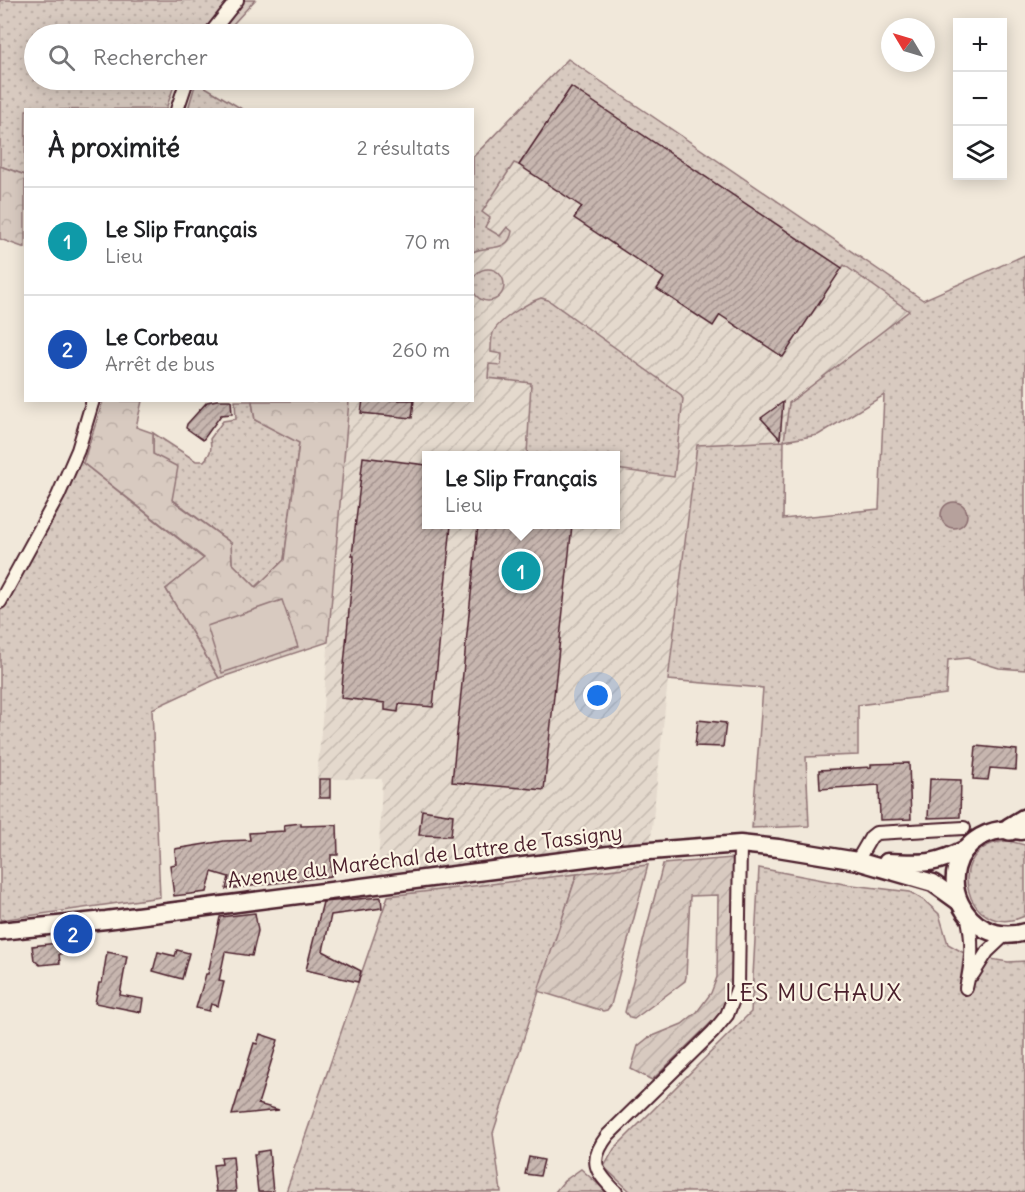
<!DOCTYPE html>
<html lang="fr">
<meta charset="utf-8">
<style>
body{margin:0;font-family:Delius,sans-serif;background:#f6f6f6;color:#202124}
.controls{position:absolute;right:18px;top:18px;display:grid;overflow:hidden;border-radius:0px;box-shadow:0 3px 15px #0003}
.controls button{width:54px;height:54px;display:grid;place-items:center;padding:0;border:0;border-bottom:2px solid #e0e0e0;background:#fff;color:#202124;font:30px sans-serif}
.compass{position:absolute;left:881px;top:18px;width:54px;height:54px;border-radius:50%;background:#fff;box-shadow:0 3px 15px #0003;rotate:308deg}
.you{position:absolute;left:598px;top:696px;width:21px;height:21px;margin:-15px;border:4px solid #fff;border-radius:50%;background:#1a73e8;box-shadow:0 0 0 9px #1a73e833}
.badge{display:grid;place-items:center;width:39px;height:39px;border-radius:50%;background:#2563eb;color:#fff;font-size:20px;font-weight:700}
.pin{position:absolute;translate:-50% -50%;border:3px solid #fff;box-shadow:0 2px 6px #0006}
.popup{position:absolute;left:422px;top:451px;width:198px;height:78px;box-sizing:border-box;display:grid;place-content:center;border-radius:0px;background:#fff;filter:drop-shadow(0 2px 4px #0005);font-size:20px;white-space:nowrap;color:#757577}
.popup b{font-size:22px;color:#202124}
.popup::after{content:'';position:absolute;left:50%;top:100%;margin-left:-12px;border:12px solid transparent;border-top-color:#fff}
.list{margin:0;padding:0;list-style:none}
h2{display:flex;justify-content:space-between;align-items:center;height:78px;margin:0;padding:0 24px;font-size:26px}
h2 small{font-size:20px;font-weight:400;color:#757577}
.list li{display:grid;grid-template-columns:39px 1fr auto;gap:18px;align-items:center;box-sizing:border-box;height:108px;padding:0 24px;border-top:2px solid #e0e0e0}
.list b{display:block;font-size:22px;white-space:nowrap}
.list p{margin:0;font-size:20px;white-space:nowrap;color:#757577}
.list em{font-size:20px;font-style:normal;color:#757577}
.icon{flex:none;width:33px;height:33px;fill:none;stroke:currentColor;stroke-width:2;stroke-linecap:round;stroke-linejoin:round}
.map{position:relative;flex:none;width:1025px;height:1192px;overflow:hidden}
.search{position:absolute;background:#fff;box-shadow:0 3px 15px #0003;left:24px;top:24px;width:450px;height:66px;display:flex;align-items:center;gap:15px;box-sizing:border-box;padding:0 21px;border-radius:33px;color:#757577;font-size:22px}
.panel{position:absolute;background:#fff;box-shadow:0 3px 15px #0003;left:24px;top:108px;width:450px;height:294px;border-radius:0px}
.map>svg:first-child{display:block}
.industrial{fill:url(#industrial-furrows);fill-rule:evenodd}
.grass{fill:url(#grass-dots);stroke:#917476;stroke-width:1.5;fill-rule:evenodd}
.forest{fill:url(#forest-crowns);stroke:#917476;stroke-width:1.5}
.garden{fill:url(#garden-furrows);stroke:#917476;stroke-width:1.5}
.pitch{fill:#d8cac0;stroke:#917476;stroke-width:1.5}
.water{fill:#b6a19c;stroke:#8b6d6f;stroke-width:1.5}
.building{fill:url(#building-hatch);stroke:#4a1f2b;stroke-width:1.5}
.lines{fill:none;stroke-linecap:round;stroke-linejoin:round}
.street-casing{stroke:#4a1f2b;stroke-width:16}
.secondary-casing{stroke:#4a1f2b;stroke-width:21}
.highway-casing{stroke:#4a1f2b;stroke-width:26}
.street{stroke:#fcf5e5;stroke-width:12}
.secondary{stroke:#fcf5e5;stroke-width:16}
.highway{stroke:#fcf5e5;stroke-width:21}
.labels{text-anchor:middle;dominant-baseline:central;stroke-width:4.5;stroke-linejoin:round;paint-order:stroke}
.street-label{font-size:21px;fill:#4a1f2b;stroke:#fcf5e5}
.quarter-label{font-size:24px;letter-spacing:1.5px;fill:#4a1f2b;stroke:#fcf5e5}
</style>
<div class="map">
<svg width="1025" height="1192" viewBox="0 0 1025 1192">
<defs>
<pattern id="industrial-furrows" width="10" height="10" patternUnits="userSpaceOnUse" patternTransform="scale(1.5)"><rect width="10" height="10" fill="#e4d9cd"/><path d="M-1 1l2-2M0 10L10 0M9 11l2-2" fill="none" stroke="#c5bab0"/></pattern>
<pattern id="grass-dots" width="8" height="8" patternUnits="userSpaceOnUse" patternTransform="scale(1.5)"><rect width="8" height="8" fill="#d8cac0"/><path d="M2 2h.1M6 6h.1" fill="none" stroke="#bbada5" stroke-width="1.8" stroke-linecap="round"/></pattern>
<pattern id="forest-crowns" width="20" height="18" patternUnits="userSpaceOnUse" patternTransform="scale(1.5)"><rect width="20" height="18" fill="#d8cac0"/><path d="M2 6a3 3 0 1 1 6 0M12 15a3 3 0 1 1 6 0" fill="none" stroke="#bbada5"/></pattern>
<pattern id="garden-furrows" width="10" height="10" patternUnits="userSpaceOnUse" patternTransform="scale(1.5)"><rect width="10" height="10" fill="#d8cac0"/><path d="M-1 1l2-2M0 10L10 0M9 11l2-2" fill="none" stroke="#bbada5"/></pattern>
<pattern id="building-hatch" width="6" height="6" patternUnits="userSpaceOnUse" patternTransform="scale(1.5)"><rect width="6" height="6" fill="#c7b6af"/><path d="M-1 1l2-2M0 6l6-6M5 7l2-2" fill="none" stroke="#a4938f"/></pattern>
</defs>
<rect width="100%" height="100%" fill="#f1e8da"/>
<filter id="ink" filterUnits="userSpaceOnUse"><feTurbulence type="fractalNoise" baseFrequency=".0167" numOctaves="2"/><feDisplacementMap in="SourceGraphic" scale="12" xChannelSelector="R" yChannelSelector="G"/><feConvolveMatrix kernelMatrix="1 2 1 2 8 2 1 2 1" color-interpolation-filters="sRGB"/></filter>
<g filter="url(#ink)">
<!-- industrial -->
<path class="industrial" d="M568,59L923,300L784,441L697,446L668,680L648,865L388,896L393,871L378,873L382,779H317L349,401L472,400L473,157ZM426,456H616V524H426Z"/>
<!-- grass -->
<g class="grass">
<polygon points="0,0 255,0 224,34 34,34 34,80 176,80 166,109 26,110 25,175 0,166"/>
<path d="M568,59L923,300L1025,255V670L999,668L967,658L948,660L946,694L858,705V755L806,757L809,826L752,828L763,688L668,680L697,445L784,441L789,403L909,311L844,265L842,268L571,87L519,165L514,163L482,212L490,218L485,227L500,236L507,227L512,231C509,253 488,245 473,252V157ZM884,395L879,509L783,519L784,441L818,435Z"/>
<polygon points="193,80 197,80 197,82 242,109 188,109 196,82"/>
<circle cx="488" cy="285" r="16"/>
<path d="M541,298L548,300L680,394L683,399L674,477L616,469V456L527,455L531,383L488,378L489,364L501,365L502,354L491,352C491,346 491,339 493,333C497,321 529,302 541,298Z"/>
<path d="M235,401H252L255,420L299,442L284,560L256,587L232,563L231,543L172,499L153,454V433L196,461H204C211,453 212,449 210,439L223,421L236,419Z"/>
<polygon points="70,453 204,559 166,589 219,678 152,709 160,897 0,920 0,590 49,506"/>
<path d="M1009,841L1025,845V916C964,943 940,843 1009,841Z"/>
<polygon points="759,868 844,884 910,892 925,901 939,914 948,944 964,953 959,989 971,989 979,973 991,959 1008,962 1025,961 1025,1192 631,1192 604,1167 614,1149 751,1012"/>
<polygon points="577,874 493,1133 501,1192 286,1192 388,896"/>
<polygon points="581,1169 607,1192 555,1192 564,1181"/>
</g>
<!-- forest -->
<g class="forest">
<polygon points="0,166 25,175 25,248 0,239"/>
<polygon points="103,401 142,401 136,427 153,433 153,454 178,467 172,500 231,543 232,563 256,587 284,560 299,443 255,420 252,401 349,401 328,642 219,678 166,589 204,558 83,463"/>
</g>
<!-- garden -->
<g class="garden">
<polygon points="732,858 735,871 732,987 726,1008 652,1080 631,1069 638,1046 648,1038 682,1024 697,1012 711,993 717,977 718,895 690,896 686,977 685,981 634,1019 630,1018 625,1012 663,864"/>
<polygon points="648,865 611,1005 607,1010 603,1011 538,991 577,874"/>
</g>
<!-- pitch -->
<polygon class="pitch" points="282,600 298,647 222,673 207,626"/>
<!-- water -->
<circle class="water" cx="954" cy="515" r="13"/>
<!-- building -->
<g class="building">
<polygon points="571,87 842,268 783,357 720,315 713,326 657,289 664,278 574,218 582,207 519,165"/>
<polygon points="217,400 231,400 232,414 221,415 203,440 186,428 187,424 207,402"/>
<polygon points="363,400 414,400 412,418 361,413"/>
<polygon points="783,402 780,439 761,418"/>
<polygon points="363,457 426,465 426,525 451,525 433,707 399,704 398,712 385,710 385,703 341,698 354,556 352,556"/>
<polygon points="478,525 572,525 544,790 452,782"/>
<polygon points="698,720 726,723 723,747 695,746"/>
<polygon points="976,746 1017,750 1016,770 990,768 988,780 973,779"/>
<polygon points="909,763 911,819 880,820 879,785 820,789 819,770 871,767 871,764"/>
<rect x="319" y="779" width="11" height="19"/>
<polygon points="930,779 961,780 960,817 928,818"/>
<polygon points="422,810 453,815 451,836 419,835"/>
<polygon points="301,823 301,826 337,825 338,855 331,855 331,876 226,889 229,877 212,872 207,892 174,896 170,865 176,864 175,849 224,841 250,840 249,833 285,831 284,825"/>
<polygon points="381,897 382,908 331,915 323,951 361,971 358,982 306,970 323,902"/>
<polygon points="255,913 258,931 252,956 225,952 219,981 224,982 218,1006 211,1004 209,1011 196,1008 206,974 208,974 220,917"/>
<polygon points="83,940 84,949 59,954 60,963 40,965 34,960 32,946"/>
<polygon points="177,950 189,953 182,979 153,971 158,952 175,956"/>
<polygon points="107,952 127,956 120,995 143,999 141,1012 95,1003 99,983 102,983"/>
<polygon points="260,1034 278,1040 258,1104 279,1110 232,1115 254,1043 257,1044"/>
<polygon points="269,1150 273,1192 258,1192 254,1154 257,1154 257,1152"/>
<polygon points="233,1156 236,1192 216,1192 213,1165 222,1164 221,1157"/>
<polygon points="529,1157 544,1160 540,1176 525,1174"/>
</g>
<g class="lines">
<defs>
<g id="street">
<polyline points="210,34 237,0"/>
<polyline points="177,110 187,80"/>
<polyline points="0,602 58,496 78,450 93,400"/>
<polyline points="857,861 871,837 876,833 964,828"/>
<polyline points="973,974 987,952 1005,935"/>
<path d="M966,988C972,964 974,941 967,916"/>
<path d="M616,1192C595,1171 588,1161 608,1135L713,1032L727,1015L738,987L740,844"/>
</g>
<g id="secondary">
<path d="M1021,831C1007,828 993,830 980,837C927,869 965,950 1025,932"/>
<path d="M887,862C924,863 932,866 966,849"/>
<polyline points="0,931 106,920 624,853 740,844 778,848 857,861 933,883 958,901"/>
</g>
<polyline id="highway" points="1010,829 1025,820"/>
</defs>
<!-- street casing -->
<use href="#street" class="street-casing"/>
<!-- secondary casing -->
<use href="#secondary" class="secondary-casing"/>
<!-- highway casing -->
<use href="#highway" class="highway-casing"/>
<!-- street -->
<use href="#street" class="street"/>
<!-- secondary -->
<use href="#secondary" class="secondary"/>
<!-- highway -->
<use href="#highway" class="highway"/>
</g>
</g>
<g class="labels">
<!-- street labels -->
<g class="street-label">
<text transform="translate(425 856) rotate(-7)">Avenue du Maréchal de Lattre de Tassigny</text>
</g>
<!-- quarter labels -->
<g class="quarter-label">
<text x="814" y="992">LES MUCHAUX</text>
</g>
</g>
</svg>
<div class="controls">
<button>+</button>
<button>−</button>
<button><svg class="icon" aria-label="layers" viewBox="0 0 24 24"><path d="M12 4l9 5-9 5-9-5zM3 14l9 5 9-5"/></svg></button>
</div>
<svg class="compass" viewBox="-18 -18 36 36"><path d="M0-13l5 13h-10z" fill="#e53935"/><path d="M0 13l5-13h-10z" fill="#757577"/></svg>
<div class="you"></div>
<div class="pin badge" style="left:521px;top:571px;background:#0f9aa8">1</div>
<div class="popup"><b>Le Slip Français</b>Lieu</div>
<div class="pin badge" style="left:73px;top:934px;background:#1a4fb4">2</div>
<div class="search"><svg class="icon" aria-label="search" viewBox="0 0 24 24"><circle cx="10" cy="10" r="6"/><path d="M15 15l6 6"/></svg>Rechercher</div>
<section class="panel">
<h2>À proximité<small>2 résultats</small></h2>
<ul class="list">
<li><span class="badge" style="background:#0f9aa8">1</span><div><b>Le Slip Français</b><p>Lieu</p></div><em>70 m</em></li>
<li><span class="badge" style="background:#1a4fb4">2</span><div><b>Le Corbeau</b><p>Arrêt de bus</p></div><em>260 m</em></li>
</ul>
</section>
</div>
